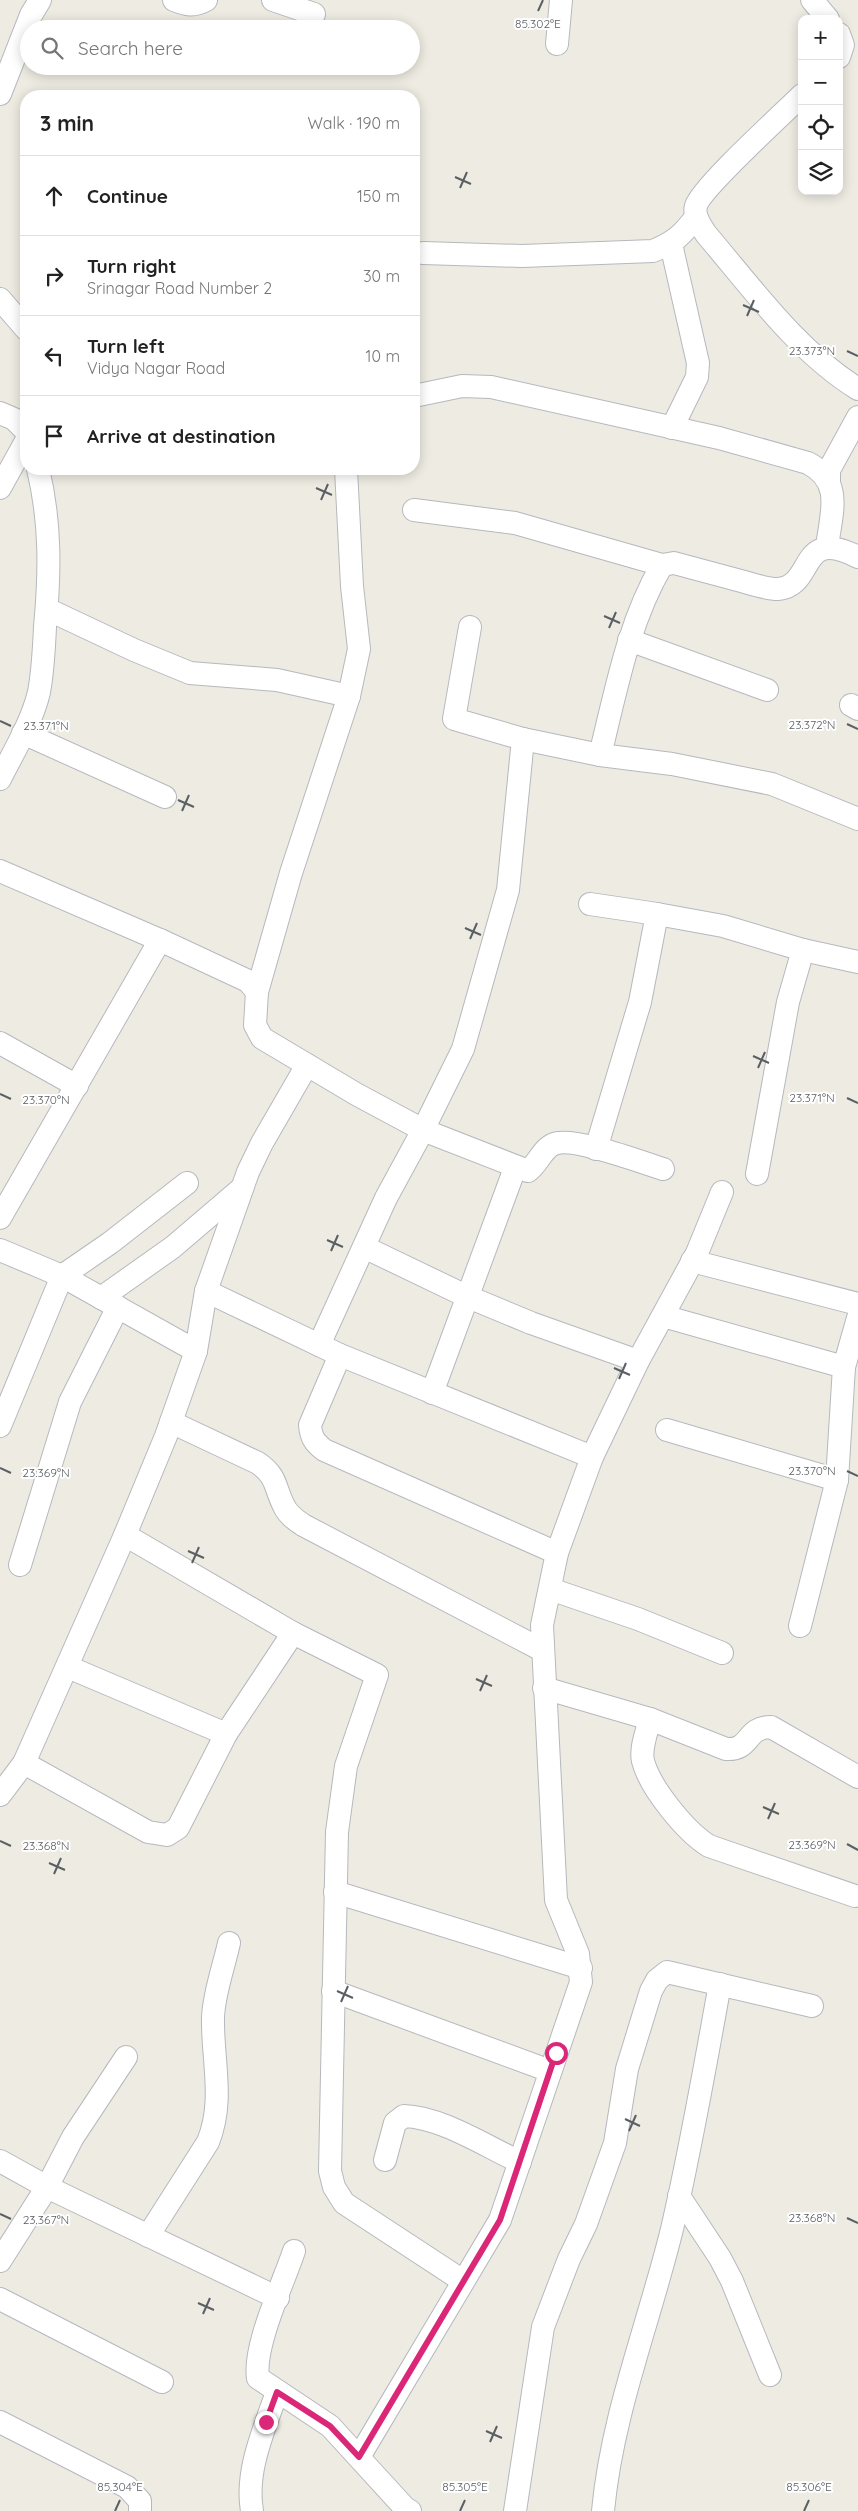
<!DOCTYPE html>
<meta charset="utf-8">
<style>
body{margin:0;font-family:Quicksand,sans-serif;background:#f2f2f2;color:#222}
.controls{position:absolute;right:15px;top:15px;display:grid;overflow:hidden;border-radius:10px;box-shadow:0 2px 12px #0003}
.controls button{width:45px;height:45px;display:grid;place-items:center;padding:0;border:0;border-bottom:1px solid #e0e0e0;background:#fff;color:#222;font:25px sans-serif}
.stop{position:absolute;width:15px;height:15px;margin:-11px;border:4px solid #db2777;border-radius:50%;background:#fff}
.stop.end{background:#db2777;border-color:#fff;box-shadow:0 1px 5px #0008}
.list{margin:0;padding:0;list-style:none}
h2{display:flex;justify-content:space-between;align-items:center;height:65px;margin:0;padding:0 20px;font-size:21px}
h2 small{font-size:16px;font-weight:400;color:#767676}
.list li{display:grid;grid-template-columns:32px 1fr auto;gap:15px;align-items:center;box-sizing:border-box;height:80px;padding:0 20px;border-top:1px solid #e0e0e0}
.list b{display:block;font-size:19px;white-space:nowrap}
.list p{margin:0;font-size:16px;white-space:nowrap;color:#767676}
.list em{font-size:16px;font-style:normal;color:#767676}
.icon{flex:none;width:28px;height:28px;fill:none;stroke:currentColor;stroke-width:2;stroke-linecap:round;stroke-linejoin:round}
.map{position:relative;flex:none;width:858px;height:2511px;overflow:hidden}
.search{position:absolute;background:#fff;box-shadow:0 2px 12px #0003;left:20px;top:20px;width:400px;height:55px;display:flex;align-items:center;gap:12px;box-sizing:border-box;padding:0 18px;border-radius:28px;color:#767676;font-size:19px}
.panel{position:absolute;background:#fff;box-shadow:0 2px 12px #0003;left:20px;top:90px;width:400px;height:385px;border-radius:20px}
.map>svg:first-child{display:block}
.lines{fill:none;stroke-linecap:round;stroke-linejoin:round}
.minor-casing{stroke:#b5b9bd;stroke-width:24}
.minor{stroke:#fff;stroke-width:22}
.route{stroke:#db2777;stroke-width:6}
.ticks{fill:none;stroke:#5a5f64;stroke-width:2}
.ticks-label{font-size:12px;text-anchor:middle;fill:#5a5f64;stroke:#fff;stroke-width:4;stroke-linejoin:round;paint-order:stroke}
</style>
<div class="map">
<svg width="858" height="2511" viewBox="0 0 858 2511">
<rect width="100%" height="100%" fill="#eeebe2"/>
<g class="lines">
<defs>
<g id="minor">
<path d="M174,0C186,5 194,7 206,0"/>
<polyline points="273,0 314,14"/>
<polyline points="812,0 828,19"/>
<polyline points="839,34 843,45 839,57"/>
<polyline points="557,44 561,0"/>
<polyline points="0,94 31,15 40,0"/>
<path d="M802,95C784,113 701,188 696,206C693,216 701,226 706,234C752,288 797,351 858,389"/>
<polyline points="671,244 698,363 697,377 672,428"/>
<path d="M423,253L522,256L653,251C675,242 682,235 696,217"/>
<polyline points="0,299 26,329"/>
<path d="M414,396L462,386L491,387L719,438L808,463C844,482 831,513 827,547"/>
<polyline points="0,413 14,419 26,431"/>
<polyline points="829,480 829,470 858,417"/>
<polyline points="0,488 26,441"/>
<polyline points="414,510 515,523 662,565"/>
<polyline points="47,609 134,650 190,673 277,680 349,696"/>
<polyline points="470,627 454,719 523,739 600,755 672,764 772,784 858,819"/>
<polyline points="629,640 767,690"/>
<polyline points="851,705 858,709"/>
<polyline points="23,733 165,797"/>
<path d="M600,755C616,691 628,623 662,565L674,563C696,569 718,575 741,581C752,584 766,589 778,589C816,586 797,526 858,557"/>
<path d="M0,779C14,751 32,722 39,692C43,671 44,649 45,627C50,573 51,523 38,469"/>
<path d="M0,871L160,940L248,981L257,992L255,1025L262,1038L356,1094L423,1130L528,1171C537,1165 543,1148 554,1144C572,1136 641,1162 663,1169"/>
<polyline points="590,904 657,914 723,926 803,950 858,962"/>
<polyline points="257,992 291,873 349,696 359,649 352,586 346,469"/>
<polyline points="0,1043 77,1086"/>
<polyline points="596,1149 640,1002 657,914"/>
<polyline points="757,1174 788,1002 803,950"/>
<polyline points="0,1218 160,940"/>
<polyline points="364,1247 466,1296 531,1323 638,1361"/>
<polyline points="0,1250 62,1276 196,1351"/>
<polyline points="692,1261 858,1304"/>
<polyline points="206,1291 340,1355 592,1457"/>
<polyline points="101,1298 173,1247 242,1188"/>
<polyline points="663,1316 844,1367"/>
<polyline points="319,1345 386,1198 423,1130 463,1049 508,890 523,739"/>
<path d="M340,1355L310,1425C311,1437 314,1442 324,1450L557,1553"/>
<polyline points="432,1393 515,1168"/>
<path d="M171,1422L258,1463C278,1477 274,1487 284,1506C288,1515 296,1520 303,1525L542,1650"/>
<polyline points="0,1426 62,1276 110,1243 187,1183"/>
<polyline points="667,1430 837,1480"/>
<polyline points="125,1535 293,1633 377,1675 346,1766 337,1832 330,2171 334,2187 344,2203 463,2281"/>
<polyline points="20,1565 70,1402 118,1307"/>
<polyline points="550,1589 638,1619 722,1653"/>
<polyline points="800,1626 837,1480 844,1367 858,1318"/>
<polyline points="68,1667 226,1734"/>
<path d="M544,1688L650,1719L726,1749C751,1751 745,1727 771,1727L858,1777"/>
<path d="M650,1719C647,1732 640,1748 643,1761C650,1788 686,1832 709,1846L855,1896"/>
<polyline points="24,1763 148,1832 167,1835 178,1828 226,1734 293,1633"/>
<polyline points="0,1795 24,1763 125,1535 166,1436 196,1351 206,1291 248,1172 262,1143 307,1065"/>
<polyline points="335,1892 581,1968"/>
<polyline points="333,1991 550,2071"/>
<path d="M385,2160L395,2123L404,2116C441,2117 485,2146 520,2162"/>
<polyline points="0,2161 47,2187 278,2298"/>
<polyline points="679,2196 720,2258 732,2281 770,2375"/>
<path d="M148,2236L208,2142C225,2100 212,2060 213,2017C214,1993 224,1966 229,1943"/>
<path d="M294,2251C283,2284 253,2346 258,2378L330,2426L405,2508L410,2511"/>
<polyline points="0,2261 47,2187 73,2137 126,2057"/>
<polyline points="0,2299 162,2382"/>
<polyline points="0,2422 127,2487 140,2501 140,2511"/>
<polyline points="359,2457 500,2220 581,1982 578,1954 556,1900 542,1625 557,1553 592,1457 638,1361 697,1253 722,1192"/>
<path d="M252,2511C245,2471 264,2430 277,2392"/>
<polyline points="515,2511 543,2327 569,2259 586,2224 615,2143 627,2069 651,1991 657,1980 667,1972 812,2006"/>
<path d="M603,2511C612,2414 649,2323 672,2229C691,2148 705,2066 720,1984"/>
</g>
</defs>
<!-- minor casing -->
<use href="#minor" class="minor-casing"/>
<!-- minor -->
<use href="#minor" class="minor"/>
</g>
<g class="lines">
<!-- route -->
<polyline class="route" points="266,2422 277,2392 330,2426 359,2457 500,2220 556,2053"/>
</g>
<!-- ticks -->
<path class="ticks" d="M538,11L543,0M455,177L471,184M460,188L467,172M743,305L759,312M747,316L754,300M847,351L858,356M316,488L332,495M321,500L328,484M604,616L620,623M609,628L616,612M0,721L11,726M847,724L858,729M178,800L194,807M182,811L189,795M465,928L481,935M470,939L477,923M753,1056L769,1063M758,1068L765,1052M0,1094L11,1099M847,1098L858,1103M327,1240L343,1247M331,1251L338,1235M614,1368L630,1375M619,1379L626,1363M0,1468L11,1473M847,1471L858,1476M188,1551L204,1558M192,1563L199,1547M476,1679L492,1686M480,1691L487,1675M763,1807L779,1814M768,1819L775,1803M0,1841L11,1846M847,1844L858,1850M49,1863L65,1870M54,1874L61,1858M337,1991L353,1998M341,2002L348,1986M625,2119L640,2126M629,2131L636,2115M0,2214L11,2219M847,2218L858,2223M198,2303L214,2310M203,2314L210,2298M486,2431L502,2438M490,2442L497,2426M115,2511L120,2500M460,2511L465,2500M804,2511L809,2500"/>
<g class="ticks-label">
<text x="538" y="28">85.302°E</text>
<text x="812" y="355">23.373°N</text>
<text x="812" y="729">23.372°N</text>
<text x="46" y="730">23.371°N</text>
<text x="812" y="1102">23.371°N</text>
<text x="46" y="1104">23.370°N</text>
<text x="812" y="1475">23.370°N</text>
<text x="46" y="1477">23.369°N</text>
<text x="812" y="1849">23.369°N</text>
<text x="46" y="1850">23.368°N</text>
<text x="812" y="2222">23.368°N</text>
<text x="46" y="2224">23.367°N</text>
<text x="120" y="2491">85.304°E</text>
<text x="465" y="2491">85.305°E</text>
<text x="809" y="2491">85.306°E</text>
</g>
</svg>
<div class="controls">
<button>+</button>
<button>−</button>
<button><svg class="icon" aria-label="locate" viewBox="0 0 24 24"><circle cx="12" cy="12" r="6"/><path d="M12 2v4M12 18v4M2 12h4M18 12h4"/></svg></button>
<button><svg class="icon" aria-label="layers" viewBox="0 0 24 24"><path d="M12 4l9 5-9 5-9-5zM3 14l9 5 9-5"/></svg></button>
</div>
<div class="stop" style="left:556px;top:2053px"></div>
<div class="stop end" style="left:266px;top:2422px"></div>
<div class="search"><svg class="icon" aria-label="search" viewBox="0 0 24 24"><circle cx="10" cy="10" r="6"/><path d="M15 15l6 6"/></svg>Search here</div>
<section class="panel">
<h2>3 min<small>Walk · 190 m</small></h2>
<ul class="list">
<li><svg class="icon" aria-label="ahead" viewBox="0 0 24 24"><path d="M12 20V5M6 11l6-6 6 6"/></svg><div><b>Continue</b></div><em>150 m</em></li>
<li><svg class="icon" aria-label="right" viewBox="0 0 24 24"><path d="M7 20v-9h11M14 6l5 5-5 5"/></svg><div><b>Turn right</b><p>Srinagar Road Number 2</p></div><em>30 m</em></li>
<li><svg class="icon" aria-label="left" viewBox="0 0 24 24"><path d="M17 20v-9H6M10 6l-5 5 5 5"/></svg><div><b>Turn left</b><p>Vidya Nagar Road</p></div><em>10 m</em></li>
<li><svg class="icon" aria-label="arrive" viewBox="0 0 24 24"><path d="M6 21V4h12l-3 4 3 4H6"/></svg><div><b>Arrive at destination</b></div></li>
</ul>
</section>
</div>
